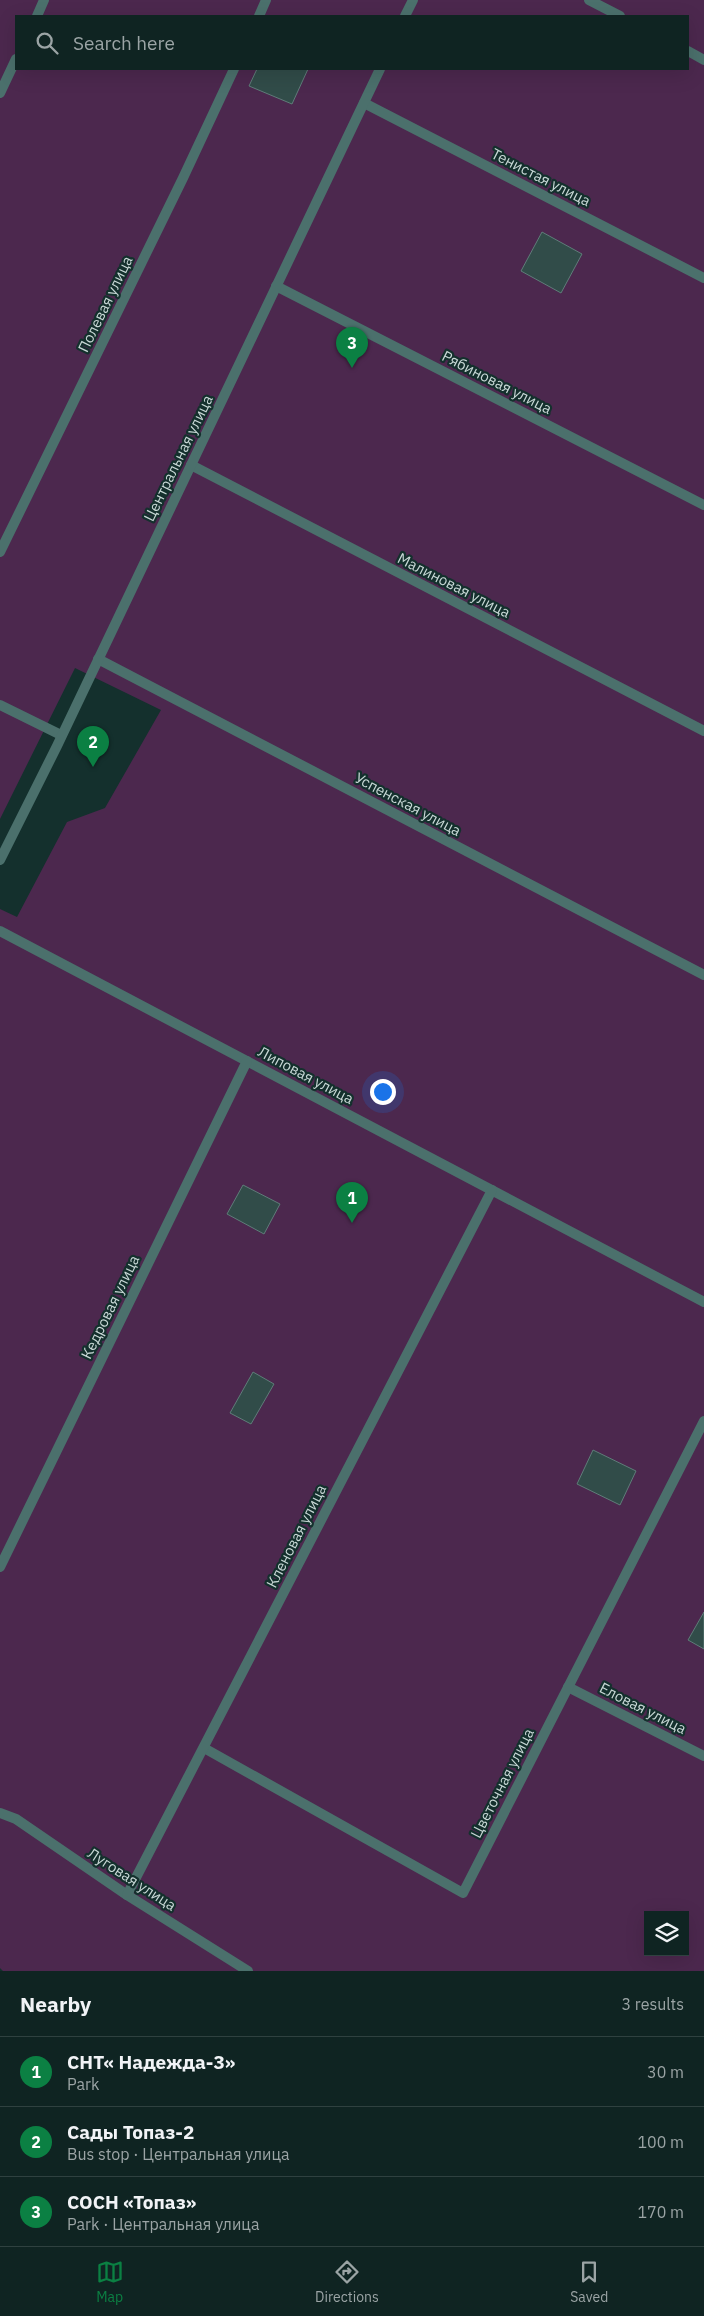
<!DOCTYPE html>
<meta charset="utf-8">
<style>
body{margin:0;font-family:"IBM Plex Sans",sans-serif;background:#1d302f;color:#f1f3f6}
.controls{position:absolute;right:15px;bottom:15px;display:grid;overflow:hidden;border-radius:0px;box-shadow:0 5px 20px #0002}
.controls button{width:45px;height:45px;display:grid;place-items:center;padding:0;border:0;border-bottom:1px solid #2f4140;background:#0f2422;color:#f1f3f6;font:25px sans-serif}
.you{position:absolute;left:382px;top:1091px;width:18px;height:18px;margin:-12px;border:4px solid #fff;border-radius:50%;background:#1a73e8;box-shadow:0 0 0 8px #1a73e833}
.badge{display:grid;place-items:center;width:32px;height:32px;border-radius:50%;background:#0b8043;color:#fff;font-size:16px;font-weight:700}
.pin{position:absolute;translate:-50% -41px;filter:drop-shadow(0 1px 2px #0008)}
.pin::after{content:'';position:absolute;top:26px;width:18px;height:15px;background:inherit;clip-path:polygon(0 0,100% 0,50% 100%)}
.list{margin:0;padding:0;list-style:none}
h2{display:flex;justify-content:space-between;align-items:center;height:65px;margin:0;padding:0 20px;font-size:21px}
h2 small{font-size:16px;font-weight:400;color:#9ba4a5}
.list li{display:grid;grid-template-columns:32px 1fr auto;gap:15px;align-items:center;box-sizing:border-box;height:70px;padding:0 20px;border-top:1px solid #2f4140}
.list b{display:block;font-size:19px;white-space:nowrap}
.list p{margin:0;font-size:16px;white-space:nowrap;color:#9ba4a5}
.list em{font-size:16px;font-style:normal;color:#9ba4a5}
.icon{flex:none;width:28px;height:28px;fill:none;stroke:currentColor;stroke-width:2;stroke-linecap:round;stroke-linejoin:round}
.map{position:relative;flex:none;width:704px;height:1971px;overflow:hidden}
.search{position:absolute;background:#0f2422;box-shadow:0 5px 20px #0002;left:15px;right:15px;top:15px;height:55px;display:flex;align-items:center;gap:12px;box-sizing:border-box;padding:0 18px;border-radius:0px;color:#9ba4a5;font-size:19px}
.sheet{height:275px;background:#0f2422}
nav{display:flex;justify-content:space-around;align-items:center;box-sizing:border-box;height:70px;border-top:1px solid #2f4140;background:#0f2422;font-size:14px;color:#9ba4a5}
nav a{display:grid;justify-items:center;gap:2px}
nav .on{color:#0b8043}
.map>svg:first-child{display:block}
.green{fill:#4c284e;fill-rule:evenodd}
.building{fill:#314c49;stroke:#5f7c79}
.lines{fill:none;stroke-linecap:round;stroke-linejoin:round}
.service{stroke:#4b706c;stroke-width:10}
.minor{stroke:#4b706c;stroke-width:10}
.tertiary{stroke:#4b706c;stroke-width:10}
.labels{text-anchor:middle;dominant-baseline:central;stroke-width:4.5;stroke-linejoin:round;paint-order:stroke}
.street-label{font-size:15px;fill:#c8d8d6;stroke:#14302d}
</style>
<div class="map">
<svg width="704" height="1971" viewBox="0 0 704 1971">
<rect width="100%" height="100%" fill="#14302d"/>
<!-- green -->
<path class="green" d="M0,0H704V1971H3L0,1968V909L17,917L67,822L105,808L161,710L75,668L0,819ZM16,16H688V69H16ZM648,1915H685V1952H648Z"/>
<!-- building -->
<g class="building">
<polygon points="257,69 308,69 292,104 249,86"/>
<polygon points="542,232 582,254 561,293 521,271"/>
<polygon points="243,1185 280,1204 264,1234 227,1214"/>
<polygon points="253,1372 274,1384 251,1424 230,1413"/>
<polygon points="593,1450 636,1471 620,1505 577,1484"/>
<polygon points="704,1612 704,1649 688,1640"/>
</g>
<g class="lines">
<!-- service -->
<g class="service">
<polyline points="589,0 620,16"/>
<polyline points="688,51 704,60"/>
<polyline points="364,103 704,278"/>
<polyline points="276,286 704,505"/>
<polyline points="191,465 704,731"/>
<polyline points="98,659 704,975"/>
<polyline points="0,931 704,1302"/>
<polyline points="0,1567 247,1061"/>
<polyline points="568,1687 704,1756"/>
<polyline points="204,1748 463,1893 704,1421"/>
<polyline points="0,1813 16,1819 127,1895 248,1971"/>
<polyline points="127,1895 492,1190"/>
</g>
<!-- minor -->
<g class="minor">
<polyline points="37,16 44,0"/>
<polyline points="259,16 266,0"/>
<polyline points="0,93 16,59"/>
<polyline points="0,552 183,178 234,69"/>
<polyline points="0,705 61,735"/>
</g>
<!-- tertiary -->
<g class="tertiary">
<polyline points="405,16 413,0"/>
<polyline points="0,860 57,746 380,69"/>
</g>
</g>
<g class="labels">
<!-- street labels -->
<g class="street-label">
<text transform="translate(541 177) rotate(27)">Тенистая улица</text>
<text transform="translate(105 304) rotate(-64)">Полевая улица</text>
<text transform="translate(497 382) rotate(27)">Рябиновая улица</text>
<text transform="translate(178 458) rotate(-64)">Центральная улица</text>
<text transform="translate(454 585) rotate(27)">Малиновая улица</text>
<text transform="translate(408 804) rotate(28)">Успенская улица</text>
<text transform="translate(306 1075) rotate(28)">Липовая улица</text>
<text transform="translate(110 1307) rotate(-64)">Кедровая улица</text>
<text transform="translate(296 1536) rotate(-63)">Кленовая улица</text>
<text transform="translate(643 1708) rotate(27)">Еловая улица</text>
<text transform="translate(502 1783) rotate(-63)">Цветочная улица</text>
<text transform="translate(132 1879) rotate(33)">Луговая улица</text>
</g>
</g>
</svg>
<div class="controls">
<button><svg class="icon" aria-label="layers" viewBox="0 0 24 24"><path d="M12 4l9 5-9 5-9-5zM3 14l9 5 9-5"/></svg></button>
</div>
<div class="you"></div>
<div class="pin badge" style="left:352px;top:1223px">1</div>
<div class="pin badge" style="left:93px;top:767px">2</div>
<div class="pin badge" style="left:352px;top:368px">3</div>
<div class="search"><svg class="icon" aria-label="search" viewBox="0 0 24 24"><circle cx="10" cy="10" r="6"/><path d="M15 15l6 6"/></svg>Search here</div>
</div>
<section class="sheet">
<h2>Nearby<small>3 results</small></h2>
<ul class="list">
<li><span class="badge">1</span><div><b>СНТ« Надежда-3»</b><p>Park</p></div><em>30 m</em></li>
<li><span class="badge">2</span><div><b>Сады Топаз-2</b><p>Bus stop · Центральная улица</p></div><em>100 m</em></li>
<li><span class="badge">3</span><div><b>СОСН «Топаз»</b><p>Park · Центральная улица</p></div><em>170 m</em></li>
</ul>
</section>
<nav>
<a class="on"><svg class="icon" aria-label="map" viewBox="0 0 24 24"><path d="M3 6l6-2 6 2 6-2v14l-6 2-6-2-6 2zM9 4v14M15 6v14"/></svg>Map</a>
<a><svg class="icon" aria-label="directions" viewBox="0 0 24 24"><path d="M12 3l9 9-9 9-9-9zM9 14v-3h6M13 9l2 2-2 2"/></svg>Directions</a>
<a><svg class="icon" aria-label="saved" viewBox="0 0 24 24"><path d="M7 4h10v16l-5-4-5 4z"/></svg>Saved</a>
</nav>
